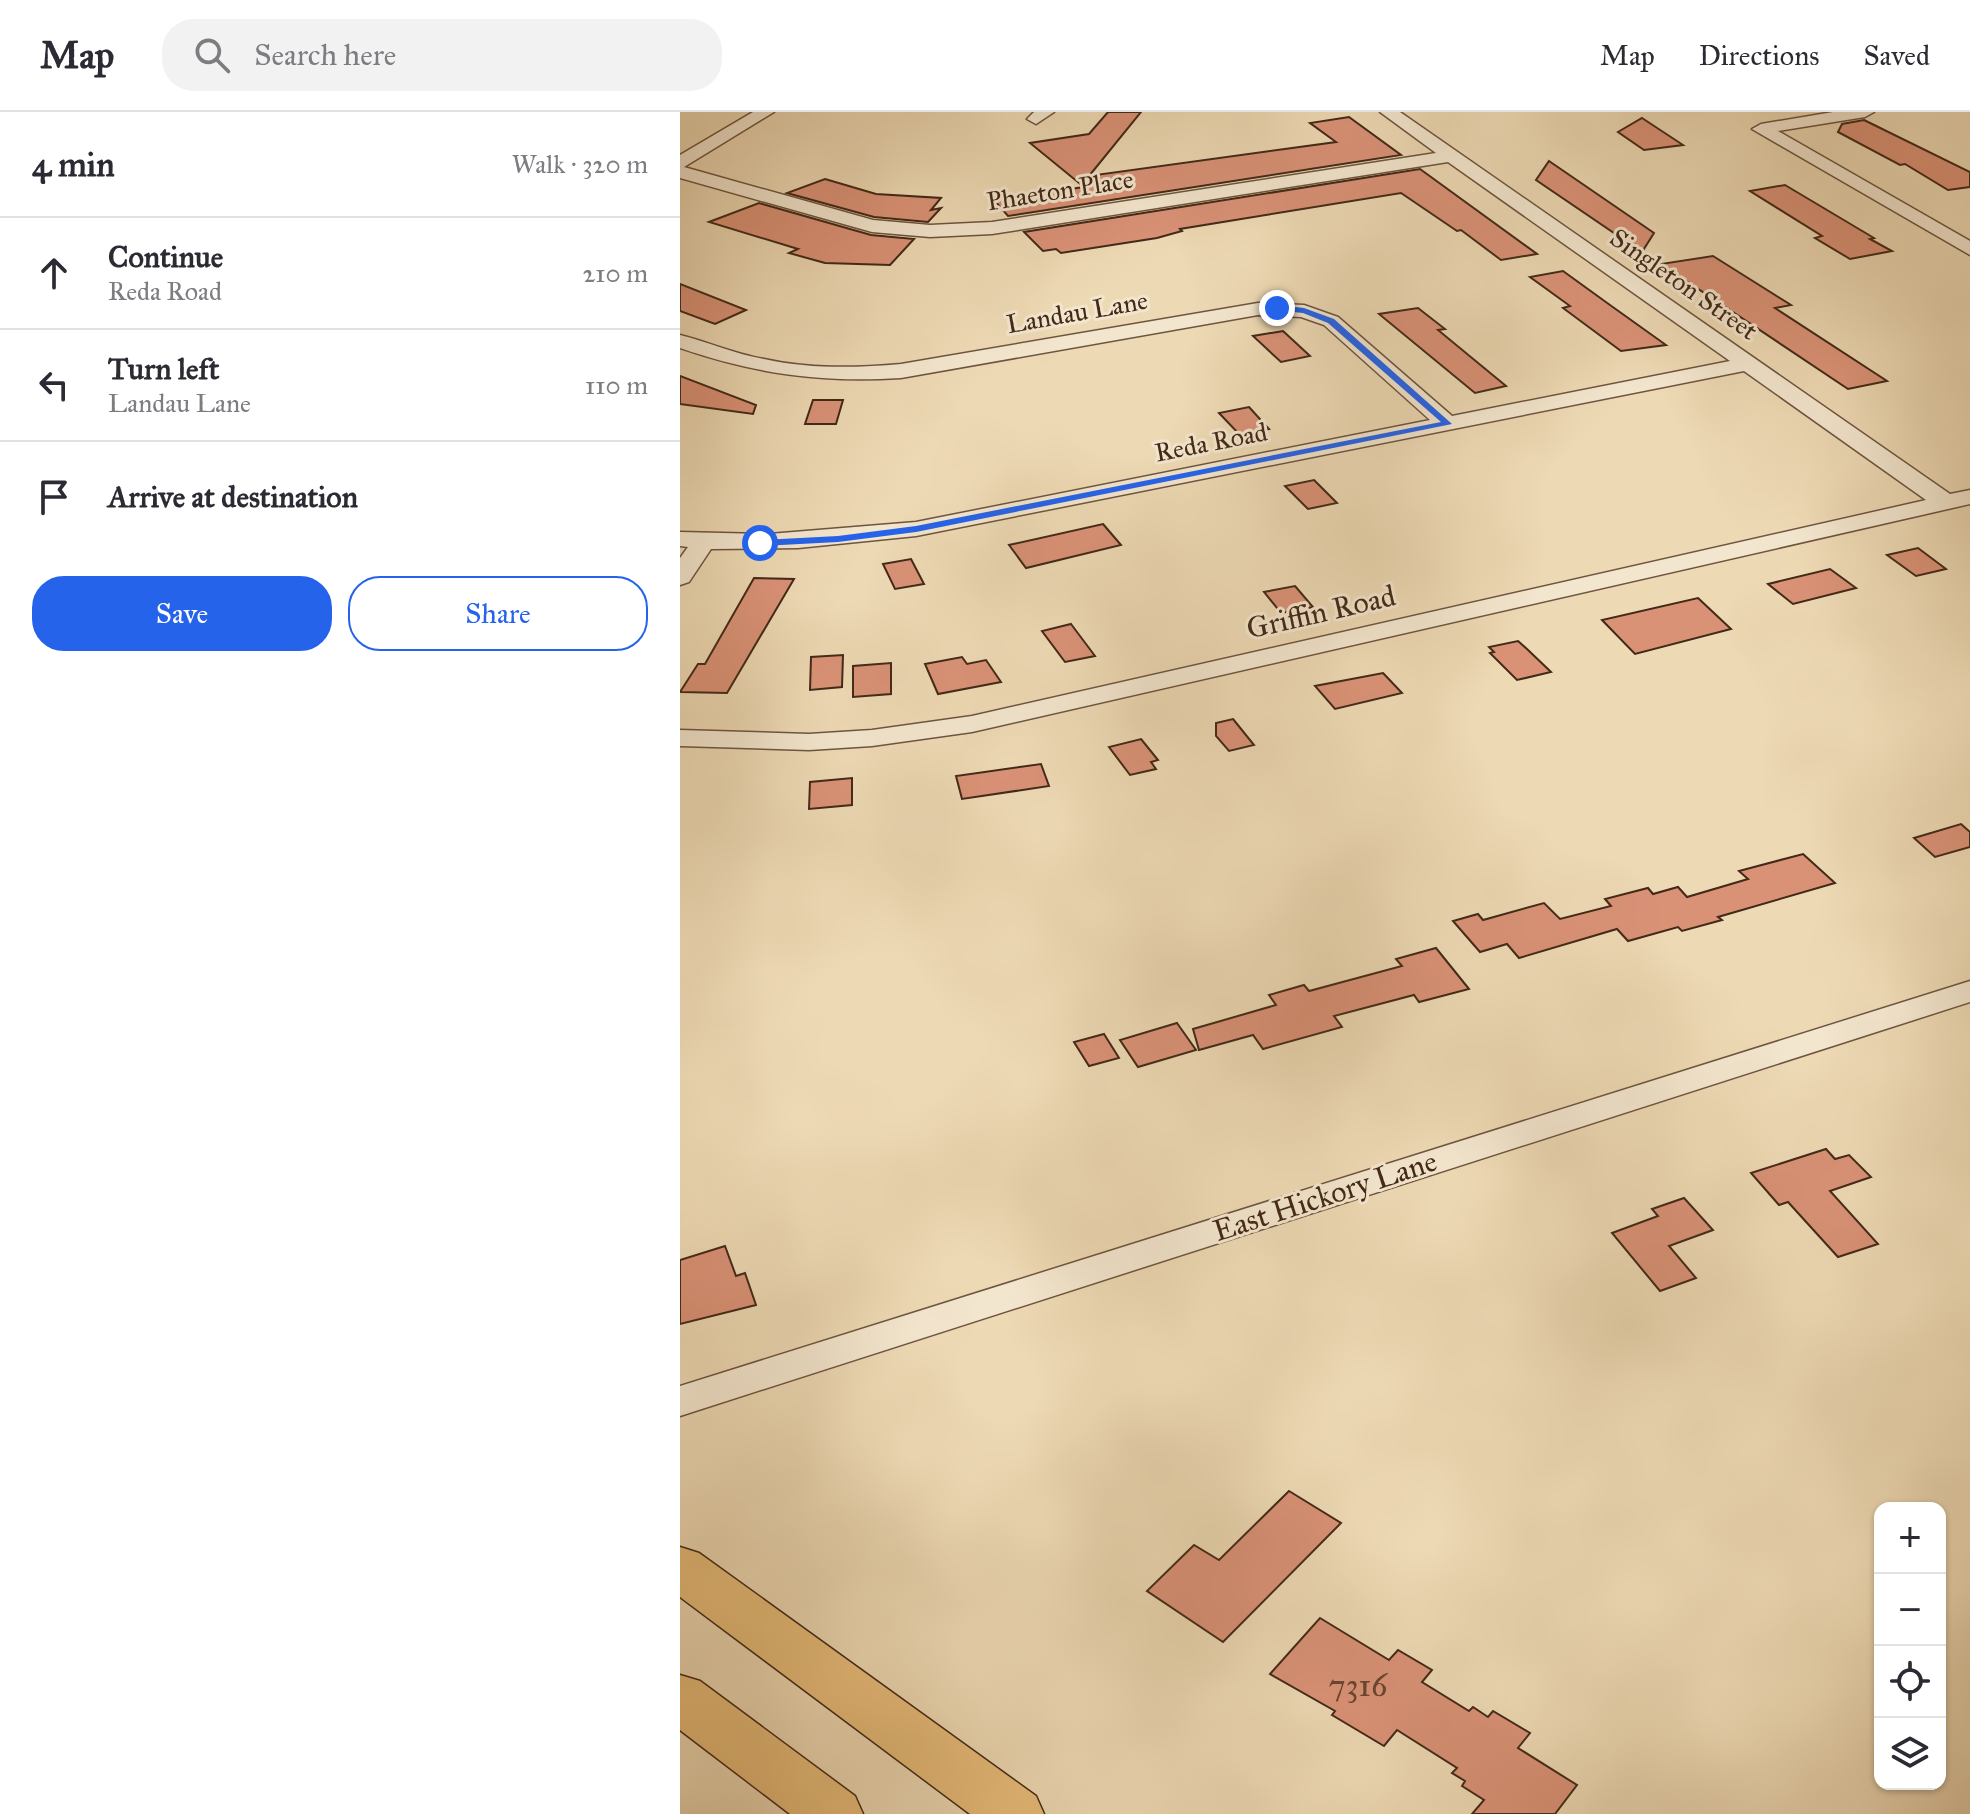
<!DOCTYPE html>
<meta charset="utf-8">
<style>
body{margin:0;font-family:"IM FELL Great Primer",serif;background:#f2f2f3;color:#2b2b33}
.controls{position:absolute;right:24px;bottom:24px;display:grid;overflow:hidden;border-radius:16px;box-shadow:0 2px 6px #0004}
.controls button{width:72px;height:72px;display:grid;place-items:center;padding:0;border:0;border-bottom:2px solid #e1e1e2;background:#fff;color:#2b2b33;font:40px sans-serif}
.stop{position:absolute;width:24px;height:24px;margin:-18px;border:6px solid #2563eb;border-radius:50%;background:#fff}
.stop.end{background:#2563eb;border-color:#fff;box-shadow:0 2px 8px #0008}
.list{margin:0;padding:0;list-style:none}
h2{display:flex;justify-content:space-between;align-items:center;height:104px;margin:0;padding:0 32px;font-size:34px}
h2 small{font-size:26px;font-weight:400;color:#7c7c81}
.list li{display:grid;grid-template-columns:52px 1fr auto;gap:24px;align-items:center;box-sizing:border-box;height:112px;padding:0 32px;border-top:2px solid #e1e1e2}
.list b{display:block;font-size:30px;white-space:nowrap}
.list p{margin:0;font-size:26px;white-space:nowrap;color:#7c7c81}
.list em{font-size:26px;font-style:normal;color:#7c7c81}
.actions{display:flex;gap:16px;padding:24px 32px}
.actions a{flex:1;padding:18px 0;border:2px solid #2563eb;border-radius:32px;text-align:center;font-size:28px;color:#2563eb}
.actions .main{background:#2563eb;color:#fff}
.icon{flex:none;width:44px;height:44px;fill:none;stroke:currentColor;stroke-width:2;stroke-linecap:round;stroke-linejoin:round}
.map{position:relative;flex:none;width:1290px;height:1702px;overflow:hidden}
header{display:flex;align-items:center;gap:48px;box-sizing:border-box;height:112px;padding:0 40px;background:#fff;border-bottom:2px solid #e1e1e2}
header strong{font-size:38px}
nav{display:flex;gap:44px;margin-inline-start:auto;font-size:28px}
.search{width:560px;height:72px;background:#f2f2f3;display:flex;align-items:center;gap:20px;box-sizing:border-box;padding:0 28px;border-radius:32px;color:#7c7c81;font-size:30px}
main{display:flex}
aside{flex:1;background:#fff}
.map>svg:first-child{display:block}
.building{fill:#da9277;stroke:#422918;stroke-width:2}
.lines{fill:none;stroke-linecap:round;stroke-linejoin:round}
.minor-casing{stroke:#6d553f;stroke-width:3}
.major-casing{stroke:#422918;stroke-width:3}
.minor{fill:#f3e6ce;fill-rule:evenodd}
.major{fill:#e6bc7a;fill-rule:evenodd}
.route{fill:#2563eb}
.labels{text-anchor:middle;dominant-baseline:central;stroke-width:6;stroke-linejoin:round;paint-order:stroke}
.far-street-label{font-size:26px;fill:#422918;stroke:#f3e6ce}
.street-label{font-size:30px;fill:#422918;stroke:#f3e6ce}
.near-number-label{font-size:32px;fill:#684330}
</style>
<header>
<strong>Map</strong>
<div class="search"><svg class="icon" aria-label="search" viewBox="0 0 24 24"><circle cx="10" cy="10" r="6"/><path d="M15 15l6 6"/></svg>Search here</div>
<nav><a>Map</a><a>Directions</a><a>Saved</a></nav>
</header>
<main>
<aside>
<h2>4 min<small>Walk · 320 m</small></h2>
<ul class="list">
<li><svg class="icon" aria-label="ahead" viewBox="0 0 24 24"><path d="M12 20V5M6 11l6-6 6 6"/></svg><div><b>Continue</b><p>Reda Road</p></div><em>210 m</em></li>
<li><svg class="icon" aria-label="left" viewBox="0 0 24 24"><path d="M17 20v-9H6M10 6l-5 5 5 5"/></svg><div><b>Turn left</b><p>Landau Lane</p></div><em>110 m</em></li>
<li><svg class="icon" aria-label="arrive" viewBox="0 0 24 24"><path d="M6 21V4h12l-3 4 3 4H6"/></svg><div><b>Arrive at destination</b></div></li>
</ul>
<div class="actions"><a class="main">Save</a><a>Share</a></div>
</aside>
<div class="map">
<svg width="1290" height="1702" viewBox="0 0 1290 1702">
<rect width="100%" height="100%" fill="#edd9b4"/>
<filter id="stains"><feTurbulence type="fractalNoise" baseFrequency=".0025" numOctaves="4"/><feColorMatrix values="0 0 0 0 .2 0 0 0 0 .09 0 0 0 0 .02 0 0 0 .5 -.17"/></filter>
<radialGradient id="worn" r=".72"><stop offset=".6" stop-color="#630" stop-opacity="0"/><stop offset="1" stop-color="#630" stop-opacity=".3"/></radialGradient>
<!-- building -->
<g class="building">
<polygon points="428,0 461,0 409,64 656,30 630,11 669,5 721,43 328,104 314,88 404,75 350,31 409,22"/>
<polygon points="962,6 1003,33 964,38 938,20"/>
<polygon points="1184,8 1290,60 1290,75 1268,78 1225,52 1220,53 1158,20 1162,12"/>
<polygon points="869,49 974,121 962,140 856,68"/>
<polygon points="740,57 857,142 821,148 781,118 777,119 721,81 500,117 502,119 477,126 381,141 376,137 363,139 344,120"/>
<polygon points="145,67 196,82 261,86 251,98 261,96 248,110 194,105 107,81"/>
<polygon points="1105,73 1194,126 1190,127 1212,139 1170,147 1135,126 1142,124 1070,79"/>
<polygon points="79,91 191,123 234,127 210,153 145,151 109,141 118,137 29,110"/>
<polygon points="1033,144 1111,193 1095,196 1207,269 1168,277 981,152"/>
<polygon points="883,159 930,193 986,233 941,239 883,196 890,194 850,165"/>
<polygon points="0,172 66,198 35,212 0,199"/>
<polygon points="738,196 765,217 758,218 826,274 795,281 699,202"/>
<polygon points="603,219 630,244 601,250 573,224"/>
<polygon points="0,264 76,293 73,302 0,292"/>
<polygon points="133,288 163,288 156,312 125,312"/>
<polygon points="569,295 589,317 559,322 539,301"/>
<polygon points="634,368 657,391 628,397 605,374"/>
<polygon points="423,412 441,433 346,456 329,433"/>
<polygon points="1238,436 1266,457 1236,464 1207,443"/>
<polygon points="231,447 244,472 215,477 203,452"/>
<polygon points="1150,457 1176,476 1113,492 1088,472"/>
<polygon points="74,466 114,467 47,581 0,580 18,552 25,552"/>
<polygon points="615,474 633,495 601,501 584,480"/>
<polygon points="1018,486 1051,517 955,542 922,508"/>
<polygon points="391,512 415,544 385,550 362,519"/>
<polygon points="838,529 847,537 871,560 837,568 810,541 814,540 809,535"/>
<polygon points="163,543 162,575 130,578 131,545"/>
<polygon points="282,545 287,552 306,548 321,570 258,582 245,552"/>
<polygon points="211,551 211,582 173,585 173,554"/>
<polygon points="703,561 722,581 655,597 635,574"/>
<polygon points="553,607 574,633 549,639 536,624 536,611"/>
<polygon points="461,627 478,648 471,650 476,657 450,663 429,635"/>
<polygon points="361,652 369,674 282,687 276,664"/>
<polygon points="172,666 172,693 129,697 130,670"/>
<polygon points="1281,712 1290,720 1290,735 1255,745 1234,726"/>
<polygon points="1123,742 1155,771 1038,805 1042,808 1002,819 998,815 948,829 937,817 839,846 827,832 800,840 773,809 798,802 803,808 864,791 880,807 931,794 925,787 968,776 973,782 998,775 1007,785 1068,767 1059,759"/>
<polygon points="756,836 789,877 739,890 734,883 654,904 662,915 583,937 573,923 519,938 513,917 596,893 589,883 624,873 629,879 722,854 716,847"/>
<polygon points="497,911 516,938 458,955 440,928"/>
<polygon points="424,922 439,946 409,954 394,930"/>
<polygon points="1146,1037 1155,1047 1169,1043 1191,1065 1150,1079 1198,1132 1158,1145 1108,1090 1099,1093 1071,1061"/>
<polygon points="1004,1086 1033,1118 989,1134 1016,1166 980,1179 932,1121 978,1104 972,1097"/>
<polygon points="45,1134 56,1164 65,1161 76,1193 0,1212 0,1148"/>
<polygon points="609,1379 661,1411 543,1530 467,1479 514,1433 539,1448"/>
<polygon points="640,1506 709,1548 718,1538 752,1558 742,1570 789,1599 793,1595 808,1605 813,1599 850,1621 838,1636 897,1673 875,1702 792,1702 804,1688 782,1674 785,1669 772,1661 777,1656 717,1618 704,1634 652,1603 655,1599 590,1562"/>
</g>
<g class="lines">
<defs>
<g id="minor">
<path d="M73,0H94L4,55L193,108L250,113L312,110L756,41L700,0H720L1270,382L1290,378V392L292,620L192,634L129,638L0,634V618L129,622L192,618L292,604L1246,388L1064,259L236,424L118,436L31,437L9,470L0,473V446L8,435L0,434V420L89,422L236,410L750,308L644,213L621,205L578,203L221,266C140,271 76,262 0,236V223C28,230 55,242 84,247C129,257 175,256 221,252L578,191L624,193L658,205L772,304L1050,249L768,50L312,122L250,125L192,120L0,66V43Z"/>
<polygon points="354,0 374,0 356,12 347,7"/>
<polygon points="1153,0 1194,0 1185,5 1098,19 1290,129 1290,143 1072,17 1081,12"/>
<polygon points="1290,869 1290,890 0,1304 0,1274"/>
</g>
<g id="major">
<polygon points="0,1435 19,1441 356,1684 364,1702 290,1702 0,1485"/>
<polygon points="0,1563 20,1569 175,1684 183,1702 110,1702 0,1618"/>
</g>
</defs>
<!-- minor casing -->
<use href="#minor" class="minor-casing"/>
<!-- major casing -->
<use href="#major" class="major-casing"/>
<!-- minor -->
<use href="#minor" class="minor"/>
<!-- major -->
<use href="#major" class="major"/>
</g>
<!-- route -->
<polygon class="route" points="597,193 624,196 654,207 772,312 236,420 158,430 80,434 75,431 80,428 158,424 236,414 761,310 648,211 623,201 594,198"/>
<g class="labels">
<!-- far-street labels -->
<g class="far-street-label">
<text transform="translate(380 78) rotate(-9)">Phaeton Place</text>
<text transform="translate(1004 172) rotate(35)">Singleton Street</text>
<text transform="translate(397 200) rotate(-10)">Landau Lane</text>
<text transform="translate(531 330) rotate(-11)">Reda Road</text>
</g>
<!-- street labels -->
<g class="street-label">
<text transform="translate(641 500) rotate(-13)">Griffin Road</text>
<text transform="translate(645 1084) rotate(-18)">East Hickory Lane</text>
</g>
<!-- near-number labels -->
<g class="near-number-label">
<text x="678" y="1573">7316</text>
</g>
</g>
<rect width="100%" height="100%" filter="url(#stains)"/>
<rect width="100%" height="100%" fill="url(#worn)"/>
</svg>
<div class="controls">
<button>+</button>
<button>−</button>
<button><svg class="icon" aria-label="locate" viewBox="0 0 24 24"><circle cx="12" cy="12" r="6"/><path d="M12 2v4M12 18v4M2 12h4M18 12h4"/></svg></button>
<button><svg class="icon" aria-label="layers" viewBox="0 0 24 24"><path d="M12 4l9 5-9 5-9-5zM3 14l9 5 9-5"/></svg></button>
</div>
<div class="stop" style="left:80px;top:431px"></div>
<div class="stop end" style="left:597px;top:196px"></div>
</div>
</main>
